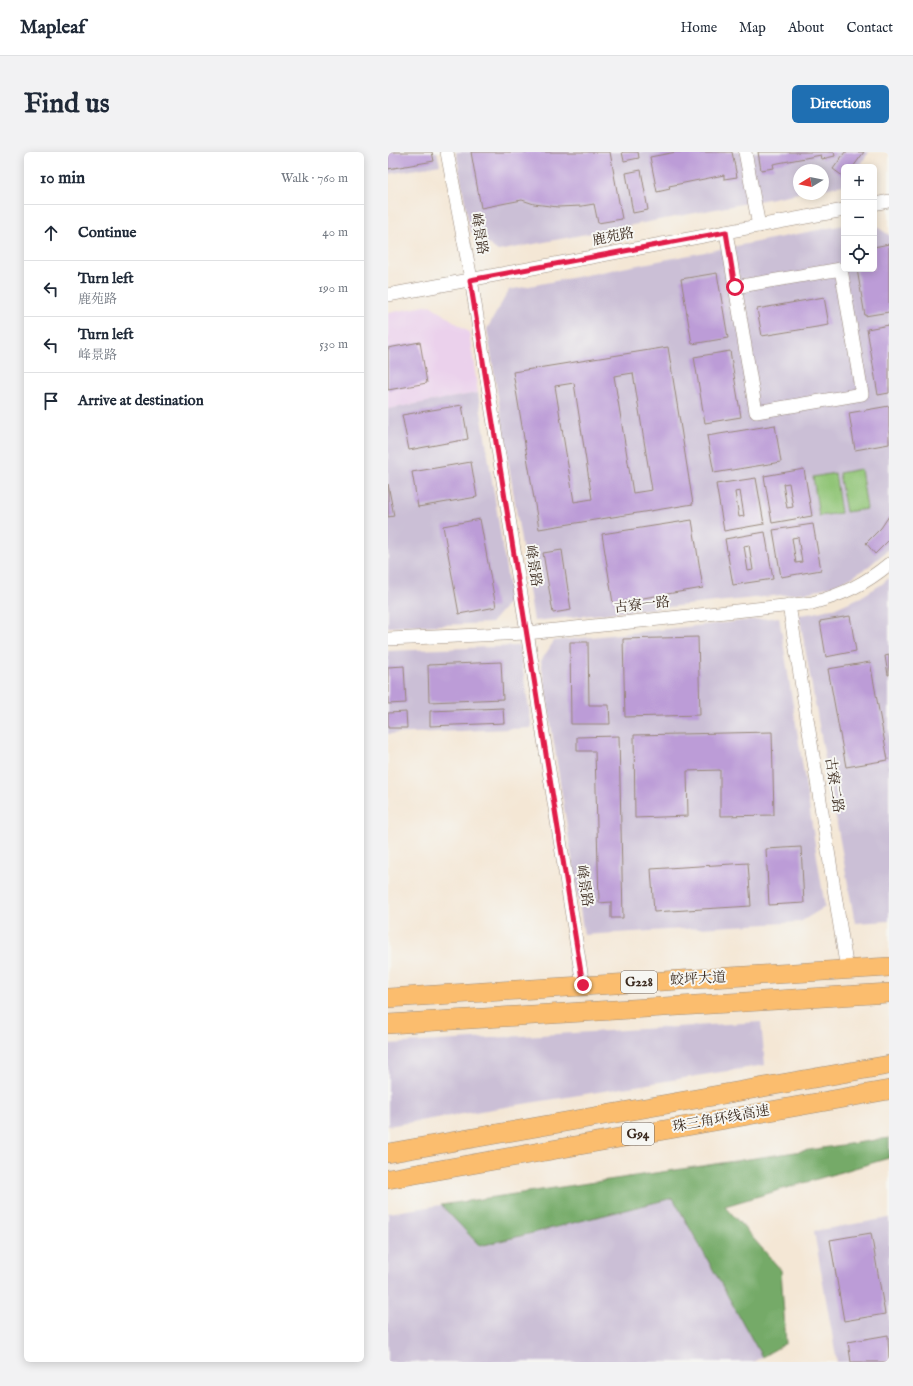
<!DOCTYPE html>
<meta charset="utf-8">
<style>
body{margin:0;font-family:"IM FELL English","Noto Serif SC",serif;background:#f2f2f3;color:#1f2937}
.controls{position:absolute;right:12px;top:12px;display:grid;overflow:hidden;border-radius:6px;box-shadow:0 2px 10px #0003}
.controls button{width:36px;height:36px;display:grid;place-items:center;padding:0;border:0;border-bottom:1px solid #e0e1e3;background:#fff;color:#1f2937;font:20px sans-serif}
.compass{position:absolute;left:405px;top:12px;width:36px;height:36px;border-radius:50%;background:#fff;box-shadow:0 2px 10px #0003;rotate:260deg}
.stop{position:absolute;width:12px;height:12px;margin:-9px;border:3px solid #e11d48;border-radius:50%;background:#fff}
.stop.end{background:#e11d48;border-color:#fff;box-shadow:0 1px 4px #0008}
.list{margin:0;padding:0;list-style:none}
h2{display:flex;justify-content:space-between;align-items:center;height:52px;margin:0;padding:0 16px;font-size:17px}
h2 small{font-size:13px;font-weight:400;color:#747a83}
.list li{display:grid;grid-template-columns:26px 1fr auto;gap:12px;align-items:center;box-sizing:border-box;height:56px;padding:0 16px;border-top:1px solid #e0e1e3}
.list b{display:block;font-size:15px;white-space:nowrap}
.list p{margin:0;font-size:13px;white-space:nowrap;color:#747a83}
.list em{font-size:13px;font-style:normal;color:#747a83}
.icon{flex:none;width:22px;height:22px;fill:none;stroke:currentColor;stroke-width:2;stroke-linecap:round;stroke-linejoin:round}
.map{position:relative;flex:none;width:501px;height:1210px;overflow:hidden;border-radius:6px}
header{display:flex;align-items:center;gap:24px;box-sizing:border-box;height:56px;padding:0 20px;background:#fff;border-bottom:1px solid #e0e1e3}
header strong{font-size:19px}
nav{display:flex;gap:22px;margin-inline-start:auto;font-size:14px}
.intro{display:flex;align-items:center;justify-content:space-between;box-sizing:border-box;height:96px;padding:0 24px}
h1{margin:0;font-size:28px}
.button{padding:10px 18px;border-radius:6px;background:#1f6fb2;color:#fff;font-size:14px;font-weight:700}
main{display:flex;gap:24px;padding:0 24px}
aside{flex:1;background:#fff;border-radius:6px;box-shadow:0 2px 10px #0003}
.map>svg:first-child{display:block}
.built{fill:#ebd1ec}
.industrial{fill:#cbbfd6}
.green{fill:#91c577;stroke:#66784a}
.forest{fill:#74aa68;stroke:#586a43}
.building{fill:#bc9cd7;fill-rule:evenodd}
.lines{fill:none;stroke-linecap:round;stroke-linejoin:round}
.minor-casing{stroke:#98887a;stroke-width:14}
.highway-casing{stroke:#98887a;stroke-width:20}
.minor{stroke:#fff;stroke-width:13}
.highway{stroke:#fbbd6e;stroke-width:19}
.route{stroke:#e11d48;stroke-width:5}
.labels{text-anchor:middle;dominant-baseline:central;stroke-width:4;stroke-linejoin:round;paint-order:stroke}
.shield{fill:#f6f6f2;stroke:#73675e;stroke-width:1}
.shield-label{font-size:13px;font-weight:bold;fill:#3b2a1e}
.street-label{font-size:14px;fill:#3b2a1e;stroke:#f6f6f2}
</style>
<header>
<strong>Mapleaf</strong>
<nav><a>Home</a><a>Map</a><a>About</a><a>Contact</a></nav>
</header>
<div class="intro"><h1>Find us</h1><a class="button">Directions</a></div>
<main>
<aside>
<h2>10 min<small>Walk · 760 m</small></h2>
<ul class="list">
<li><svg class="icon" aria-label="ahead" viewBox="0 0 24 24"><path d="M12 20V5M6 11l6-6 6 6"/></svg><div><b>Continue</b></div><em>40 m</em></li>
<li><svg class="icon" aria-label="left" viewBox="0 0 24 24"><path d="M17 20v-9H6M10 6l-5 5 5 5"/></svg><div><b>Turn left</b><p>鹿苑路</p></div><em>190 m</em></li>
<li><svg class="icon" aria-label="left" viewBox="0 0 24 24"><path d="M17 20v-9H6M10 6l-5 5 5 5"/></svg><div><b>Turn left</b><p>峰景路</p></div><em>530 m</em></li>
<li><svg class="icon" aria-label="arrive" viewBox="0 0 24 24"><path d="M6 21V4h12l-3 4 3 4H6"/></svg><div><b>Arrive at destination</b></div></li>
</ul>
</aside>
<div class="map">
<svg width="501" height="1210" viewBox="0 0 501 1210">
<rect width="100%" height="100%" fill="#f6f6f2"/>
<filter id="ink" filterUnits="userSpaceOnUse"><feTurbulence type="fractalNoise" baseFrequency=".025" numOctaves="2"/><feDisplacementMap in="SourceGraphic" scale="8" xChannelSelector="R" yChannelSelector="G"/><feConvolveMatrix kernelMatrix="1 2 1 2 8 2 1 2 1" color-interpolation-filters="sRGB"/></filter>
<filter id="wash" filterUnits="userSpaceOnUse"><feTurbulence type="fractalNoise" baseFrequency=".012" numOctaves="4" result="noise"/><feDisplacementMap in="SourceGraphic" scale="16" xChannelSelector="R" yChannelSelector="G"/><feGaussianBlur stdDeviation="0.9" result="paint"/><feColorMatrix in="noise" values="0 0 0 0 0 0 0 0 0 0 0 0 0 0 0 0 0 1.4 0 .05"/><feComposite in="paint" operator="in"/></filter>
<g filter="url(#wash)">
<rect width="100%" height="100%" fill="#f4e7d5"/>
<!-- built -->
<polygon class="built" points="42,153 81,180 90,241 0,257 0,161"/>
<!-- industrial -->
<g class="industrial">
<polygon points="0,0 49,0 52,13 0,22"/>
<polygon points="68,0 481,0 471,15 456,15 456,33 435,37 435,18 411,18 411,41 110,99 82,79"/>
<polygon points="456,73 456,117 486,117 486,73 501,83 501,397 481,414 463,426 443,434 422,440 146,469 99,177 121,138"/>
<polygon points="90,241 123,448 103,471 0,475 0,257"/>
<polygon points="501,426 501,769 467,771 411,463 426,461 450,455 473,445 494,432"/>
<polygon points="391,465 437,755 412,770 196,783 153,509 166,489"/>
<polygon points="131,494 144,576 0,582 0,499"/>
<polygon points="373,870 377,913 0,974 0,892"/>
<polygon points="285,1046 374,1205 365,1210 0,1210 0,1061 53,1053 92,1094"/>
<polygon points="501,1066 501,1210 449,1210 426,1079"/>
</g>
<!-- green -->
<g class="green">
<polygon points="473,317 479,357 458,360 451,321"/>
<polygon points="447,321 453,361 431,364 425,325"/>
</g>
<!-- forest -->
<polygon class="forest" points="501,986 501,1006 337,1054 393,1118 398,1191 374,1205 285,1046 92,1094 53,1053"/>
<g id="blocks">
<!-- building -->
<g class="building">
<polygon points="0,0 44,0 46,9 0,17"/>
<polygon points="83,0 222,0 234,67 210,71 206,52 194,54 170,55 146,52 134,48 93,56"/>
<polygon points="234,0 250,0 251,6 236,9"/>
<polygon points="288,0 344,0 349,25 336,27 336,23 281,34 282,37 269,40 262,5"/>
<polygon points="370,0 446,0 447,4 434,7 433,3 385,12 386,16 373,18"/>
<polygon points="457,0 476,0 465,15 456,15 456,25 445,17"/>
<polygon points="253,18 260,58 245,61 238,21"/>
<polygon points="501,92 501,160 477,164 469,117 486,117 486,95"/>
<polygon points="329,121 340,186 304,192 293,127"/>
<polygon points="436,145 441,173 374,184 369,157"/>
<polygon points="501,173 501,241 490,243 479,177"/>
<polygon points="32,190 39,231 0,238 0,196"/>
<path d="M280,195L305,352L151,377L125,220ZM245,221L264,338L245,341L226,224ZM186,231L204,347L186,350L167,234Z"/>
<polygon points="342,199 353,265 317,271 306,205"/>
<polygon points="74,253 80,287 21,298 14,263"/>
<polygon points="501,254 501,292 467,298 461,261"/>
<polygon points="387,273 393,310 326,321 319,284"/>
<polygon points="83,310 89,345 30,355 24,320"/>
<path d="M416,317L424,364L384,371L376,324ZM401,331L405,355L399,356L395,332Z"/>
<path d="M368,326L376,372L336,379L328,332ZM352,339L356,364L351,365L347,340Z"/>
<polygon points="0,332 6,364 0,365"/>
<polygon points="501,364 501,388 487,402 478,391 493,376"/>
<polygon points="92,367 108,455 71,462 55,374"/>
<polygon points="304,368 315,436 225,451 214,382"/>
<path d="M425,372L433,418L393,425L385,378ZM410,385L414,410L408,411L404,386Z"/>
<path d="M377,380L385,427L345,433L337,387ZM361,393L365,418L360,419L356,394Z"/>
<polygon points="174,398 183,458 165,461 155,401"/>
<polygon points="462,464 468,499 438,505 432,469"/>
<polygon points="310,485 312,563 237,565 235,487"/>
<polygon points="182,490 200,490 201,553 221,553 222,572 183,572"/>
<polygon points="501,503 501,523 500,523 497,504"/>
<polygon points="113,510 115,547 41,550 40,513"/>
<polygon points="482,510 500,608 458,615 440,517"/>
<polygon points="16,514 18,551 0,552 0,515"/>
<polygon points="115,556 116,571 42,574 42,559"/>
<polygon points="18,560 19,576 0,576 0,561"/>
<polygon points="384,580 386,663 332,664 332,618 299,619 300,664 247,666 246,583"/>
<polygon points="231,584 235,766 223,766 223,750 211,751 207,599 189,599 189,585"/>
<polygon points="413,695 416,751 381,753 378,697"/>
<polygon points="360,711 363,754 266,760 263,717"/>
<polygon points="483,1081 497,1162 456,1169 442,1088"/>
<polygon points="500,1183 501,1210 463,1210 460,1190"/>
</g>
</g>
</g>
<g filter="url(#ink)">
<use href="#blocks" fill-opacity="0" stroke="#98887a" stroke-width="1"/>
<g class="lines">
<defs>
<g id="minor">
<polyline points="59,0 83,127 195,833"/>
<polyline points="357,0 371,74"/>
<polyline points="486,52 501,49"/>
<polyline points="338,80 368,260 474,242 453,117 347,135"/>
<polyline points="0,143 456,58"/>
<polyline points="401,453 459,818"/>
<path d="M0,487L139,481L424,451C454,443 477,432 501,412"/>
</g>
<g id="highway">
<polyline points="0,846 501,815"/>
<polyline points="0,872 501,841"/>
<polyline points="0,1001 501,913"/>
<polyline points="0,1027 501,938"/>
</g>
</defs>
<!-- minor casing -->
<use href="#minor" class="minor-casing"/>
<!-- highway casing -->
<use href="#highway" class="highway-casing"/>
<!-- minor -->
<use href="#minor" class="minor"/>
<!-- highway -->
<use href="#highway" class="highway"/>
</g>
</g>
<g class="lines" filter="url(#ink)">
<!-- route -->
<polyline class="route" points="195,833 82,128 338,80 347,135"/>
</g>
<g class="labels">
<!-- shield labels -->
<g class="shield">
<rect x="233" y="819" width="36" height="22" rx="3"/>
<rect x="234" y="971" width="32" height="22" rx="3"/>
</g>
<g class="shield-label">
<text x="251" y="830">G228</text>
<text x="250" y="982">G94</text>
</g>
<!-- street labels -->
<g class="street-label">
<text transform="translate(91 82) rotate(80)">峰景路</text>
<text transform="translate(225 85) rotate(-11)">鹿苑路</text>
<text transform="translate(145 414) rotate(81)">峰景路</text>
<text transform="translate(254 453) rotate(-6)">古寮一路</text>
<text transform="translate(446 633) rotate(81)">古寮二路</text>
<text transform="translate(196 734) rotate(81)">峰景路</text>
<text transform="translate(310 827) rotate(-3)">蛟坪大道</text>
<text transform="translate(333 967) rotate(-10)">珠三角环线高速</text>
</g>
</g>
</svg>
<div class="controls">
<button>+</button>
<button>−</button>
<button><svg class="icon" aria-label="locate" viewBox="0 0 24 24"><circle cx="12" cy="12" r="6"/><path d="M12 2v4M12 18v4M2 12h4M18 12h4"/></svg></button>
</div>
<svg class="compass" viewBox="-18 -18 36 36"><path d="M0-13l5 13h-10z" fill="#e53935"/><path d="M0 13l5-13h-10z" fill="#747a83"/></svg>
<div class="stop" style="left:347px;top:135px"></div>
<div class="stop end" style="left:195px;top:833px"></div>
</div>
</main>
